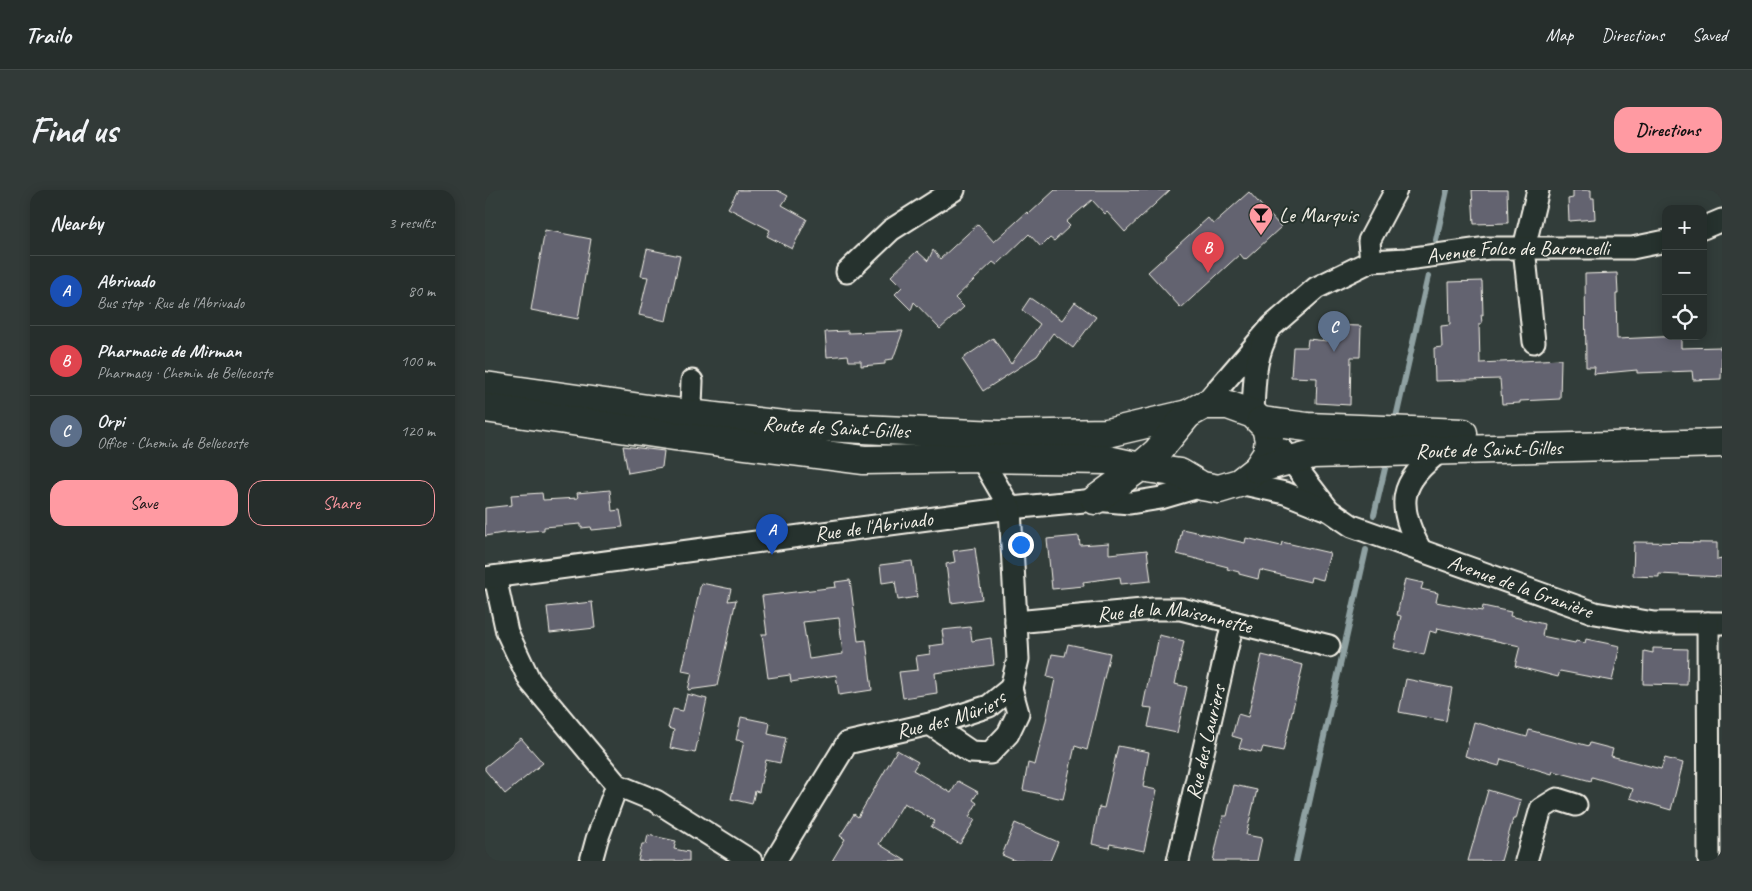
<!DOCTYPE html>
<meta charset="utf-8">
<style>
body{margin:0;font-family:Caveat,sans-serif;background:#323a38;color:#f1f3f6}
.controls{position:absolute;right:15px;top:15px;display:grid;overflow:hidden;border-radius:10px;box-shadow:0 2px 12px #0003}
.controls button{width:45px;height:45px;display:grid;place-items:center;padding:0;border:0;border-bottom:1px solid #424a48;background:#262e2c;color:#f1f3f6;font:25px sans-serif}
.you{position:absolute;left:535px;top:354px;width:18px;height:18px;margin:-12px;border:4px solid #fff;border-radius:50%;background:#1a73e8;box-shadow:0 0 0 8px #1a73e833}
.badge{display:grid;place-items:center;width:32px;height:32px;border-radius:50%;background:#ff9aa2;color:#fff;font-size:16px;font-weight:700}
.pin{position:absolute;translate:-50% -41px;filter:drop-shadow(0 1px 2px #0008)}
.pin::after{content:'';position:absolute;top:26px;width:18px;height:15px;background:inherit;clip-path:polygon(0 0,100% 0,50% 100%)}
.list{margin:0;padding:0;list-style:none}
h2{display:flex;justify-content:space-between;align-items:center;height:65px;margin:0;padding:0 20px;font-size:21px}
h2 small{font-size:16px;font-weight:400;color:#a4a8a9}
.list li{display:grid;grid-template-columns:32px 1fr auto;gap:15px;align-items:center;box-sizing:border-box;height:70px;padding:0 20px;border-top:1px solid #424a48}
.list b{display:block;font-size:19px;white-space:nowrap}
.list p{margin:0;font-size:16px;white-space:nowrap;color:#a4a8a9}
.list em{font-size:16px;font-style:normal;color:#a4a8a9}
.actions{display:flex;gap:10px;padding:15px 20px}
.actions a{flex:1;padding:11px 0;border:1px solid #ff9aa2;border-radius:15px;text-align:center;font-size:18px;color:#ff9aa2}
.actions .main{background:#ff9aa2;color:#111}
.icon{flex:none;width:28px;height:28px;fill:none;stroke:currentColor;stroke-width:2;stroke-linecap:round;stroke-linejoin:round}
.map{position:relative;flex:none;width:1237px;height:671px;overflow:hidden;border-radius:15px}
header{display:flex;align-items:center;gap:30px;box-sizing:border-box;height:70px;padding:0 25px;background:#262e2c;border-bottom:1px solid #424a48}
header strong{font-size:24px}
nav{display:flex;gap:28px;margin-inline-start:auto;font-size:18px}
.intro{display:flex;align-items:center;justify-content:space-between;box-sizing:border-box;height:120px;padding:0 30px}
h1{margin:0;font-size:35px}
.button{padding:12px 22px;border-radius:15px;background:#ff9aa2;color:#111;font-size:18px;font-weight:700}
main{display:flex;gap:30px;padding:0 30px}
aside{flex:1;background:#262e2c;border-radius:15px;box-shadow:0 2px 12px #0003}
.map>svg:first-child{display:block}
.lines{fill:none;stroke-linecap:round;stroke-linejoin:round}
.stream{stroke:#8fa1a2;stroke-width:6}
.building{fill:#646370;stroke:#f4f1e8;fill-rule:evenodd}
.minor-casing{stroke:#f4f1e8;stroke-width:25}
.major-casing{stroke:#f4f1e8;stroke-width:31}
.minor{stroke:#26332d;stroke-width:21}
.major{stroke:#26332d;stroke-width:28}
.labels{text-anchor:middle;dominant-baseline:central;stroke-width:4;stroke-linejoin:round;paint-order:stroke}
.poi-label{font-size:21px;fill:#f4f1e8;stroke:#26332d;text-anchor:start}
.street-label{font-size:21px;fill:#f4f1e8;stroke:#26332d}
</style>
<header>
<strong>Trailo</strong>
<nav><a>Map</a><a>Directions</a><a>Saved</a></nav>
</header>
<div class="intro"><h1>Find us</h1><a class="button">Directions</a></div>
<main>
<aside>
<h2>Nearby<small>3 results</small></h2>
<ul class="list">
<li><span class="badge" style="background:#1a4fb4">A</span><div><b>Abrivado</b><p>Bus stop · Rue de l'Abrivado</p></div><em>80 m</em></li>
<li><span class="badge" style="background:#e0444e">B</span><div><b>Pharmacie de Mirman</b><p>Pharmacy · Chemin de Bellecoste</p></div><em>100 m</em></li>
<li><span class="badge" style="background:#5c6f8a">C</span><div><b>Orpi</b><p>Office · Chemin de Bellecoste</p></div><em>120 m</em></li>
</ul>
<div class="actions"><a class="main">Save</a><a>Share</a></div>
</aside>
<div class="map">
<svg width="1237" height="671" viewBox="0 0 1237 671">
<rect width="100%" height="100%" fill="#323d3a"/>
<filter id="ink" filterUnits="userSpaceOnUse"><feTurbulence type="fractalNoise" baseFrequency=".02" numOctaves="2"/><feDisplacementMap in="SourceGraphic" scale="10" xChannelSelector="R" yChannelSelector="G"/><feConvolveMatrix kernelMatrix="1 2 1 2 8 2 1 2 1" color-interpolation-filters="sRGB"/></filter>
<g filter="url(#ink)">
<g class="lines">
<!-- stream -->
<g class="stream">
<polyline points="951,50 962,0"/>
<polyline points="910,232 943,86"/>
<polyline points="889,325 902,270"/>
<polyline points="811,671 881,360"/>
</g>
</g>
<!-- building -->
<g class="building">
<polygon points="253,0 292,0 303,6 297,15 322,29 307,59 282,46 285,40 243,18"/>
<polygon points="570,0 685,0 640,42 622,22 620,24 607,10 581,32 585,36 569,51 565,48 556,57 544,44 512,75 508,72 470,108 479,117 455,139 429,112 426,120 410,104 417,97 406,86 432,61 443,71 448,60 455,69 493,34 509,52 542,22 544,24"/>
<polygon points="987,0 1022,0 1023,33 989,34"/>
<polygon points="1088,0 1106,0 1106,8 1109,8 1110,29 1084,31 1083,9 1088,8"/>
<polygon points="764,2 796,37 760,70 755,64 696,118 663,82 723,28 728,34"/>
<polygon points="60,40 106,49 93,129 46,120"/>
<polygon points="162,59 195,66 181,131 154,125 163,87 156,86"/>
<polygon points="1132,83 1133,104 1131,104 1132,149 1196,146 1196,158 1235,157 1235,159 1237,159 1236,189 1208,190 1207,181 1152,183 1152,180 1109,184 1110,177 1101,177 1100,84"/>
<polygon points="997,91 998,125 996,124 997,133 994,134 995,173 1076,169 1075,209 1035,211 1035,213 1017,214 1015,189 950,191 949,158 957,157 956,136 965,135 964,92"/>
<polygon points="545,108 577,130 590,112 611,127 588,158 568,143 552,166 498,201 477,169 508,148 526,174 555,134 537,120"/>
<polygon points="842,135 876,136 875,167 866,167 865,215 831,213 832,188 806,187 808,157 822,157 823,149 842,151"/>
<polygon points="363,141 363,143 418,141 408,169 400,170 400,174 376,176 376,171 364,171 363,165 342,167 340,142"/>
<polygon points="138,256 179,261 177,277 143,283"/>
<polygon points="125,300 127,321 135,320 138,337 107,340 106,337 96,338 96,334 59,337 59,340 18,343 0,346 0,318 27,315 26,305 57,303 58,310 93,308 92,303"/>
<polygon points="697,339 760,353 761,348 796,356 797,352 845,363 838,390 826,387 825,392 775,380 773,389 754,384 754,382 742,379 743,377 692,364"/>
<polygon points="594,346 595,355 624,353 624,364 662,360 666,391 636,394 635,387 598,392 599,396 567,399 562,349"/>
<polygon points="1149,352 1232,353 1232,370 1237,369 1237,387 1174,384 1174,387 1148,386"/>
<polygon points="490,358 497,409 466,413 461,374 470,372 468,361"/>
<polygon points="427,371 432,407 413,410 410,391 397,393 395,375"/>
<polygon points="920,389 938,393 936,399 953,403 951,412 997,421 998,416 1026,422 1025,426 1059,434 1057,446 1090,453 1091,451 1100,453 1101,449 1135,456 1127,491 1075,481 1073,487 1030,476 1035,456 952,438 951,443 945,441 939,465 909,458 916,426 912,425"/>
<path d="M365,390L373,451L381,450L387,500L354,505L351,485L306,492L305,485L283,488L277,444H282L277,406L351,397L350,392ZM354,428L358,464L324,469L318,432Z"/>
<polygon points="216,393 246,399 243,411 251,410 232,496 203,500 207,483 197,481"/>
<polygon points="107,412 110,438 65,443 62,417"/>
<polygon points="485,437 487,451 506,448 509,475 450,483 452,503 418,508 414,482 433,480 431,466 445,464 444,456 459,454 457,440"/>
<polygon points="674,445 699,451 690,494 702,497 692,543 663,537 667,518 658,517 668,466 670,466"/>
<polygon points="583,454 625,463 602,560 590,556 578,609 538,600 543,573 550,575 560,535 570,489 562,487 567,464 580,466"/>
<polygon points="1168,458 1203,459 1202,495 1158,494 1159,461 1168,463"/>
<polygon points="777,465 818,475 798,561 778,557 776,563 754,558 757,549 747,546 753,524 763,527"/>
<polygon points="921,489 967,498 961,531 914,522"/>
<polygon points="202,504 222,509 210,563 185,558 189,540 183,538 188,519 198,521"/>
<polygon points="256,527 285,533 283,544 301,548 295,573 281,570 274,602 270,601 267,614 246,609 259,551 251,550"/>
<polygon points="989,532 1042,547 1044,540 1104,556 1105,553 1128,559 1126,566 1176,579 1180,568 1198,573 1186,620 1145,608 1148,599 1107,587 1106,591 1068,581 1067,584 1016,569 1014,576 980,566"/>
<polygon points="36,548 58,573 20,604 0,580 0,577"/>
<polygon points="633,556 664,562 658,597 672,600 659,661 625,654 624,658 607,654 614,617 619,618"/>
<polygon points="412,560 433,572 428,580 466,603 473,591 493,602 488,610 492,613 484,627 490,630 475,654 446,637 450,631 419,613 394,654 421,671 347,671 360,649 355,646 369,624 373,627"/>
<polygon points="749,595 772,600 761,645 777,648 772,671 728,671 738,626 742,626"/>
<polygon points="1003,600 1036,610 1031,629 1028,629 1016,671 983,671"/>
<polygon points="530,633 573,652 565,671 531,671 517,665"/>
<polygon points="163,645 191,651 189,659 204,662 204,671 153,671 157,654 161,654"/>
</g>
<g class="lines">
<defs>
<g id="minor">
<polyline points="1218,38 1237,30"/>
<polyline points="886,71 884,51 911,0"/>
<polyline points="362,82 406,40 469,0"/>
<polyline points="1049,152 1039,58 1053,0"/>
<path id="s1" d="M719,215L787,136L831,98L886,71L922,69L1003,58H1147L1181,51"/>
<path d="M768,224C769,199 769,172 780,149"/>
<polyline points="205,240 207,191"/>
<polyline points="798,260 843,319"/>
<path id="s2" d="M754,293L800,303L845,321L867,336L1110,423L1169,433H1237"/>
<path d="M936,361C911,315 913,292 956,261"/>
<polyline points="10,387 22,442 45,491 132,595 171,611 266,671"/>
<path id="s3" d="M0,388L525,318L610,310L645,313L676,308L717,296"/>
<path id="s4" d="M531,432L668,419H696L844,456"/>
<polyline points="1223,433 1224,671"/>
<polyline points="445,534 486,562 505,563 523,544 533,523 526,498"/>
<polyline points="106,671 112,649 132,595"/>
<path id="s5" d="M290,671L362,553L458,531L504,516L526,498L533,469L525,318L496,268"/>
<path id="s6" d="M693,671L748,432"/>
<polyline points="1041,671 1056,619 1072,609 1091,615"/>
</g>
<g id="major">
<path id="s7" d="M0,196L170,220L299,235L398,240L514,245L622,243L703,224"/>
<polyline points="0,218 189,246 379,270 496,268 623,270 655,277 695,283 717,296 734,299 754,293 772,279 782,264 784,250 781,237 768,224 743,215 719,215 703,224 672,262 655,277 610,310"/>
<polyline points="776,231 822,237 978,243"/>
<path id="s8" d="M772,279L828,264L1237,253"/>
</g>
</defs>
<!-- minor casing -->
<use href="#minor" class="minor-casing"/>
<!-- major casing -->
<use href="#major" class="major-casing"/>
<!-- minor -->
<use href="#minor" class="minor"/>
<!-- major -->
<use href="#major" class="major"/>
</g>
</g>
<!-- icons -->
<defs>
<symbol id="bar-pin" viewBox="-11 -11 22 30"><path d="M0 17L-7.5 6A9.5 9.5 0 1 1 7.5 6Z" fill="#ff9aa2" stroke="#26332d"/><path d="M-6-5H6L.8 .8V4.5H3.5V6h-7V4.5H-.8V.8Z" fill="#111"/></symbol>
</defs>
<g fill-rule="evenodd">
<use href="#bar-pin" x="762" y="11" width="28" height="38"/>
</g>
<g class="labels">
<!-- poi labels -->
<g class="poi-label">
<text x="794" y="25">Le Marquis</text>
</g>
<!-- street labels -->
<g class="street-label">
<text stroke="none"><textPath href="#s1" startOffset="371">Avenue Folco de Baroncelli</textPath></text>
<text stroke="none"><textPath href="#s7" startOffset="354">Route de Saint-Gilles</textPath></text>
<text stroke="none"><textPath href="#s8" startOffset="234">Route de Saint-Gilles</textPath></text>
<text stroke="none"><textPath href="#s3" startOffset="392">Rue de l'Abrivado</textPath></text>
<text stroke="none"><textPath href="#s2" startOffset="301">Avenue de la Granière</textPath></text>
<text stroke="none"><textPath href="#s4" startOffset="160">Rue de la Maisonnette</textPath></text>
<text stroke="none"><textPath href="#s5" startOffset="246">Rue des Mûriers</textPath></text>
<text stroke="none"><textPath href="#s6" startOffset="122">Rue des Lauriers</textPath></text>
</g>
</g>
</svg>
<div class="controls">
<button>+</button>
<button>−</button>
<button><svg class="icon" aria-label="locate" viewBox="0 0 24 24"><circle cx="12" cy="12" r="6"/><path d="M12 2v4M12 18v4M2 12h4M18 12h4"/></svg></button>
</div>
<div class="you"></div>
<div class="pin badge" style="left:287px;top:365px;background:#1a4fb4">A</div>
<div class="pin badge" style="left:723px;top:83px;background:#e0444e">B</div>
<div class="pin badge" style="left:849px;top:162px;background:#5c6f8a">C</div>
</div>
</main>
